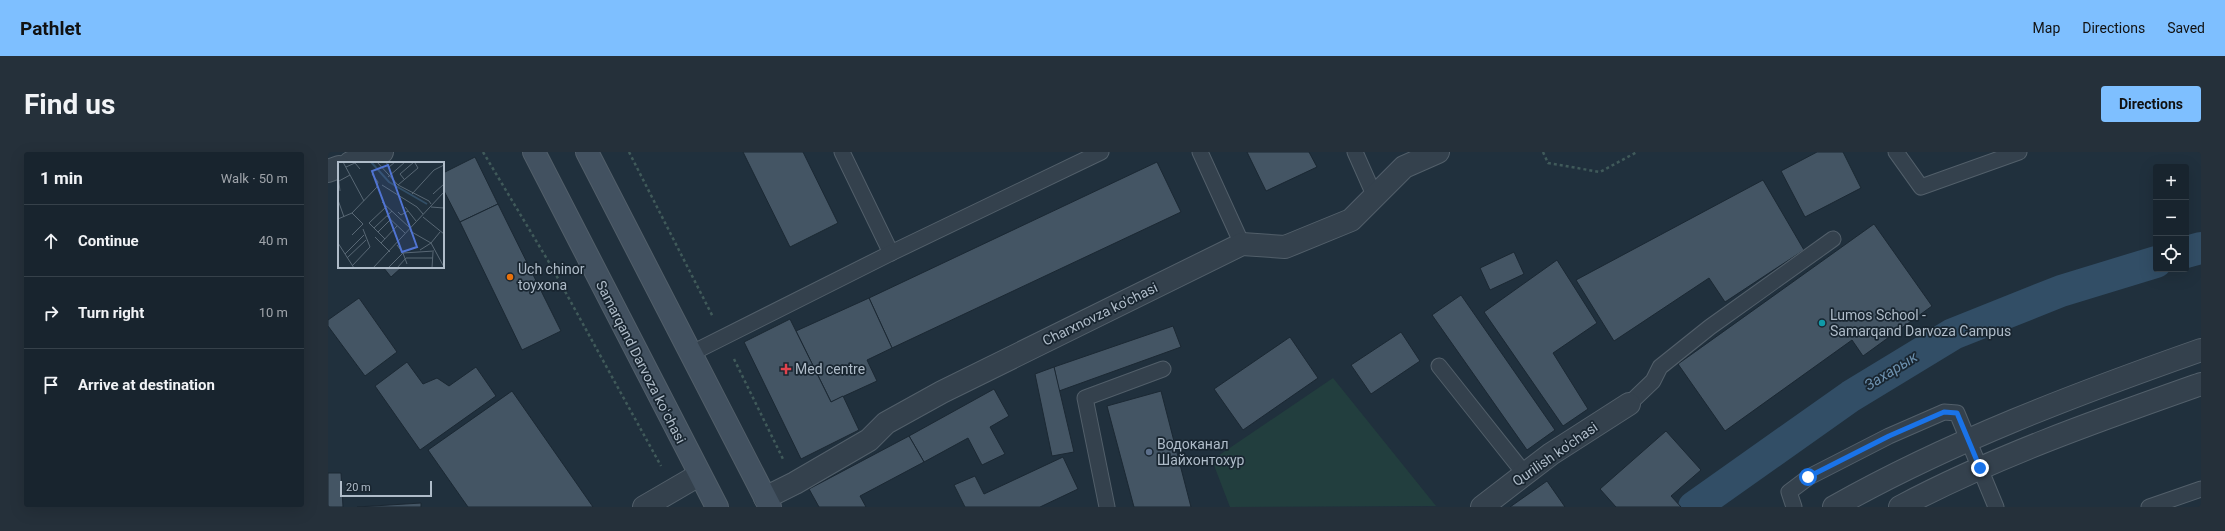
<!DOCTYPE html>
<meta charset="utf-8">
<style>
body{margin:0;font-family:Roboto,sans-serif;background:#25303a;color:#f1f3f6}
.controls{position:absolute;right:12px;top:12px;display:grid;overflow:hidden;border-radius:4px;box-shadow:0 4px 16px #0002}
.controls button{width:36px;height:36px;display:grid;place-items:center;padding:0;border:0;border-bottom:1px solid #36414a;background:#18242e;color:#f1f3f6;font:20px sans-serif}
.scale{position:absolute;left:12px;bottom:10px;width:92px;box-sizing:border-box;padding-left:4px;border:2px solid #afbcc9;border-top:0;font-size:11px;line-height:14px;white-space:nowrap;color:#afbcc9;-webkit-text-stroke:3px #192631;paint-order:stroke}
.stop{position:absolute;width:12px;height:12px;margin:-9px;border:3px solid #1a73e8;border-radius:50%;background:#fff}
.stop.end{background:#1a73e8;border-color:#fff;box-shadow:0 1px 4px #0008}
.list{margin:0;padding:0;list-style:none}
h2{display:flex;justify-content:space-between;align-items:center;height:52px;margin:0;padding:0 16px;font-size:17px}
h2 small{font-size:13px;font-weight:400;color:#9fa4aa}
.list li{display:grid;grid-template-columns:26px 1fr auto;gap:12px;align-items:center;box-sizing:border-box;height:72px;padding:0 16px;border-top:1px solid #36414a}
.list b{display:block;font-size:15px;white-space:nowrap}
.list em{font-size:13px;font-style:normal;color:#9fa4aa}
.icon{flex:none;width:22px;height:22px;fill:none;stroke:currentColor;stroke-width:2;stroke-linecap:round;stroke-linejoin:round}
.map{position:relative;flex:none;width:1873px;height:355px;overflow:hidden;border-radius:4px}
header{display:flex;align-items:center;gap:24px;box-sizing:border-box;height:56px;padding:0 20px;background:#7ebfff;color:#111}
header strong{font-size:19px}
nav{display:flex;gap:22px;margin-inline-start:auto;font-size:14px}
.intro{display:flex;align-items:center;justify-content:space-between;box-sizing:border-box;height:96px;padding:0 24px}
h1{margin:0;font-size:28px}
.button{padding:10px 18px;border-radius:4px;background:#7ebfff;color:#111;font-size:14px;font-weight:700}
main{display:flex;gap:24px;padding:0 24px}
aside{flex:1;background:#18242e;border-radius:4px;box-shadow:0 4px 16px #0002}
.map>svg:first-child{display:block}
.green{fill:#223e3e}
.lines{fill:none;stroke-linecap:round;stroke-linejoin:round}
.canal{stroke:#324e66;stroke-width:32}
.building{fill:#445564;stroke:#1b2833}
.lane-casing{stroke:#525f6a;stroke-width:17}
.street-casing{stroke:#525f6a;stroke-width:24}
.secondary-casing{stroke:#525f6a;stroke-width:24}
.path{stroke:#405a5a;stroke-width:2.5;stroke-dasharray:3 3;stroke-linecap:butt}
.lane{stroke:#34414d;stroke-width:15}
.street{stroke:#34414d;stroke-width:22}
.secondary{stroke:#425160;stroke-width:22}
.route{stroke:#1a73e8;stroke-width:5}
.food-dot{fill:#e8710a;stroke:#192631;stroke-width:1.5}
.culture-dot{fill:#0f9aa8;stroke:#192631;stroke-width:1.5}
.health-dot{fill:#e0444e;stroke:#192631;stroke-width:1.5}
.service-dot{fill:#5c6f8a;stroke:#192631;stroke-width:1.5}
.labels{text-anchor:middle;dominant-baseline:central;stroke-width:3.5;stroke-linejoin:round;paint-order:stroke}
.poi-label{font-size:14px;fill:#afbcc9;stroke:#192631;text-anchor:start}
.street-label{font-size:14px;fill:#afbcc9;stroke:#192631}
.water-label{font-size:15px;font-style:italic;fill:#6d91af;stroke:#192631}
.inset-river{fill:none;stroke:#324e66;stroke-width:2}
.inset-road{fill:none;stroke:#596875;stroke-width:1}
.view{fill:#5074d3;fill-opacity:0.15;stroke:#5074d3;stroke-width:2}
.inset-edge{fill:none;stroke:#afbcc9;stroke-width:2}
</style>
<header>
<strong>Pathlet</strong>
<nav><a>Map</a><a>Directions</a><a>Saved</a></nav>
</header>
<div class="intro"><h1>Find us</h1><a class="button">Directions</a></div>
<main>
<aside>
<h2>1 min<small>Walk · 50 m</small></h2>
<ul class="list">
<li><svg class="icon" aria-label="ahead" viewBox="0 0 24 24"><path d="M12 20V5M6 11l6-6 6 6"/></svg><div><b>Continue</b></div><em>40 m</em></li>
<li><svg class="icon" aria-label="right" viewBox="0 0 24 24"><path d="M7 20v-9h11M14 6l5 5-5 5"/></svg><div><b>Turn right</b></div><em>10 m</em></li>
<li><svg class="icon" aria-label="arrive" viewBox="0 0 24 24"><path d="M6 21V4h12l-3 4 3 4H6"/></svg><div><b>Arrive at destination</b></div></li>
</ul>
</aside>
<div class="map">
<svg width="1873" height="355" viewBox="0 0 1873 355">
<rect width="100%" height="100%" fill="#20303d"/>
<!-- green -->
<polygon class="green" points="1005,226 1108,354 902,355 884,308"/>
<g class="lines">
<!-- canal -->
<g class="canal">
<polyline points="1858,100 1873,96"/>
<polyline points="1366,355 1523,244 1625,182 1733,139 1828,110"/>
</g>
</g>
<!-- building -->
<g class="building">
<polygon points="415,0 475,0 510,71 462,95"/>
<polygon points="919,0 981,0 989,15 938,39"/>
<polygon points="1489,0 1515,0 1533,36 1477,65 1453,19"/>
<polygon points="147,5 170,52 132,70 115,37 115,21"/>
<polygon points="829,10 853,60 564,196 541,146"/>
<polygon points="1435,28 1476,98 1397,150 1381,126 1286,189 1248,128"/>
<polygon points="170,52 233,179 194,198 132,70"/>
<polygon points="1546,72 1604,154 1535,204 1524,188 1397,279 1350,212"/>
<polygon points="1186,100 1196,122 1162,138 1152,116"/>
<polygon points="1229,108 1269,171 1225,201 1260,257 1235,274 1156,160"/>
<polygon points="55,115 74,115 63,125"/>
<polygon points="1133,143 1227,278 1199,298 1104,163"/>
<polygon points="31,146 69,200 37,224 0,174 0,168"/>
<polygon points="541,146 564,196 539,208 549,229 503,250 468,179"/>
<polygon points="462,167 503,250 515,244 531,278 473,307 416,190"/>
<polygon points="845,174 853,195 731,239 726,215"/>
<polygon points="1073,180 1092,209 1043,242 1023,213"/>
<polygon points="962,185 990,226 915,278 886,237"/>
<polygon points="79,210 95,232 109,226 121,234 148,215 168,244 92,298 47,234"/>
<polygon points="726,215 746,300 724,304 707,222"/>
<polygon points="666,237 681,264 662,275 677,302 654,313 640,286 596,310 581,284"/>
<polygon points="184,239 265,355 140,355 100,298"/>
<polygon points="833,239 863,355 806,355 779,254"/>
<polygon points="1338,279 1373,318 1343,344 1353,355 1288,355 1272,337"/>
<polygon points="581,284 596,310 532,344 538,355 491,355 481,337"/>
<polygon points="735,305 750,337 712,355 637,355 626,333 647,324 656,342"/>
<polygon points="0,321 13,321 15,355 0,355"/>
<polygon points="1219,329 1237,355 1182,355"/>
<polygon points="93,351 93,355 29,355"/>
</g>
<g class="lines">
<defs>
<g id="lane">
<polyline points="514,0 563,101"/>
<polyline points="872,0 914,92"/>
<polyline points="1027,0 1047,45"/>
<polyline points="1568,0 1593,35 1691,0"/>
<polyline points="362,202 563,101 773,0"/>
<polyline points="1111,214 1196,321"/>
<polyline points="1301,252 1325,229 1332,215 1382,175 1505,87"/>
<polyline points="779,355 757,246 835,217"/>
<polyline points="1466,355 1461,340 1481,325 1561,284 1616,260 1629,261 1668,355"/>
<polyline points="1821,355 1873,337"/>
</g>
<g id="street">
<polyline points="22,11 54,0"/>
<polyline points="0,19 11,15"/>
<polyline points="437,346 467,331 541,288 558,271 614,240 914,92 957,95 1023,68 1076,15 1110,0"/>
<polyline points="316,355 371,323"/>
<polyline points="1154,355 1223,302 1301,252"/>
<path d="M1506,355C1621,290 1748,242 1873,198"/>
<path d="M1572,355C1668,304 1771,268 1873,232"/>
</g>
<g id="secondary">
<polyline points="206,0 389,355"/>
<polyline points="259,0 442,355"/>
</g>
</defs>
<!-- lane casing -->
<use href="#lane" class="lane-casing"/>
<!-- street casing -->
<use href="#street" class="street-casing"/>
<!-- secondary casing -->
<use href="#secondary" class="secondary-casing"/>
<!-- path -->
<g class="path">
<polyline points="155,0 222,112 333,314"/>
<polyline points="301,0 385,165"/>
<polyline points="1215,0 1220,11 1272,20 1309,0"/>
<polyline points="406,207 455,307"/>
</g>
<!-- lane -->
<use href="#lane" class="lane"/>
<!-- street -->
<use href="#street" class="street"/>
<!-- secondary -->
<use href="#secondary" class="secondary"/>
</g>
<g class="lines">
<!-- route -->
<polyline class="route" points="1480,325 1561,284 1616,260 1629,261 1652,316"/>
</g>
<!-- markers -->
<circle class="food-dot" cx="182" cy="125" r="4"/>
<circle class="culture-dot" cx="1494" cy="171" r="4"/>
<path class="health-dot" d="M456 211h4v4h4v4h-4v4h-4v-4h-4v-4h4z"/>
<circle class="service-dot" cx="821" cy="300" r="4"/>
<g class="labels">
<!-- poi labels -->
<g class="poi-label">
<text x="190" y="117">Uch chinor<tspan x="190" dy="16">toyxona</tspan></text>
<text x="1502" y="163">Lumos School -<tspan x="1502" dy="16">Samarqand Darvoza Campus</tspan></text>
<text x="467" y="217">Med centre</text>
<text x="829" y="292">Водоканал<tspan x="829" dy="16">Шайхонтохур</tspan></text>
</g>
<!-- street labels -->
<g class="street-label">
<text transform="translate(772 162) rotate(-26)">Charxnovza ko'chasi</text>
<text transform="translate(313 210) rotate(63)">Samarqand Darvoza koʻchasi</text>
<text transform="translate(1227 302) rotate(-35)">Qurilish ko'chasi</text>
</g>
<!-- water labels -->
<g class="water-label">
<text transform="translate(1563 219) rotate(-32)">Захарык</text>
</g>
</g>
<!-- overview -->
<g transform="translate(10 10)">
<rect width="106" height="106" fill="#20303d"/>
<path class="inset-river" d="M33,0L51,20L89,42"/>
<path class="inset-road" d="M5,0L26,39M39,0L60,23L91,39L93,42M48,0L51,5L57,0M8,5L17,1L22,7M0,13L2,29M50,15L67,0M66,17L62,12L76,0M1,19L12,13M44,23L79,45L85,52M60,23L80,6L77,1M74,32L96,8L106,3M95,32L106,22M0,38L6,55M44,40L72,66M67,45L78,59M93,45L106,46M60,50L63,53L70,49M49,54L67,71M85,55L106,72M0,57L14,51L39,25L40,20L34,12M31,61L49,44M31,61L47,77M36,66L54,49M72,69L93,81L106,105M40,70L53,57M14,73L25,62L14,51M37,75L52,90M0,81L16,106M43,81L59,64M59,83L65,91L96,89M82,88L93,81L102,70M7,92L26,73M9,96L28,78M14,104L32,85L25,67M35,106L106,30M50,106L65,91L69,102M59,106L68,96H95M94,106L95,90"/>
<path class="view" d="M50,3L79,85L64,90L34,9Z"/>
<rect width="106" height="106" class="inset-edge"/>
</g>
</svg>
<div class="controls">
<button>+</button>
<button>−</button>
<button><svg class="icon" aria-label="locate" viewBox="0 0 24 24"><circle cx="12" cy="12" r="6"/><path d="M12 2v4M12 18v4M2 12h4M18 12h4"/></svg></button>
</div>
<div class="scale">20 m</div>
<div class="stop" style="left:1480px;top:325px"></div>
<div class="stop end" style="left:1652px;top:316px"></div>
</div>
</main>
